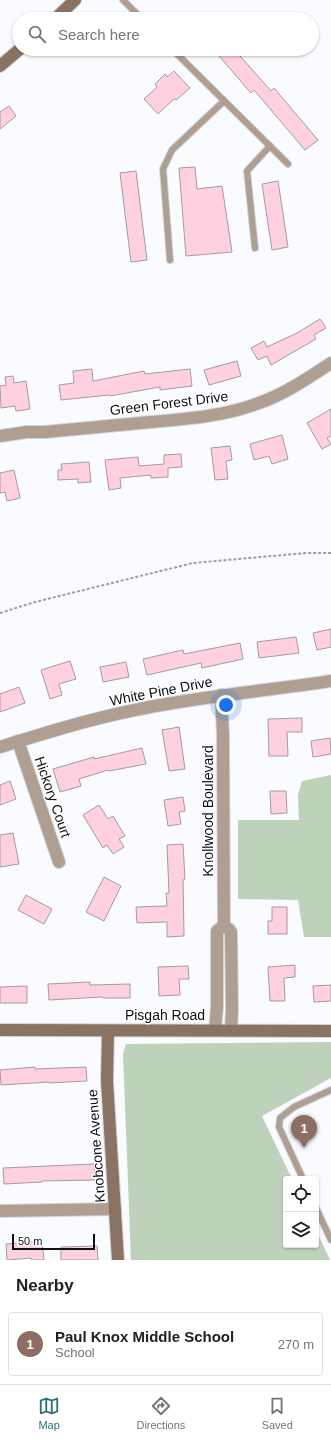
<!DOCTYPE html>
<style>
body{margin:0;font-family:Helvetica,sans-serif;background:#f6f6f6;color:#202124}
.controls{position:absolute;right:12px;bottom:12px;display:grid;overflow:hidden;border-radius:4px;box-shadow:0 1px 3px #0004}
.controls button{width:36px;height:36px;display:grid;place-items:center;padding:0;border:0;border-bottom:1px solid #e0e0e0;background:#fff;color:#202124;font:20px sans-serif}
.scale{position:absolute;left:12px;bottom:10px;width:83px;box-sizing:border-box;padding-left:4px;border:2px solid #0f1013;border-top:0;font-size:11px;line-height:14px;white-space:nowrap;color:#0f1013;-webkit-text-stroke:3px #fff;paint-order:stroke}
.you{position:absolute;left:226px;top:705px;width:14px;height:14px;margin:-10px;border:3px solid #fff;border-radius:50%;background:#1a73e8;box-shadow:0 0 0 6px #1a73e833}
.badge{display:grid;place-items:center;width:26px;height:26px;border-radius:50%;background:#287179;color:#fff;font-size:13px;font-weight:700}
.pin{position:absolute;translate:-50% -33px;filter:drop-shadow(0 1px 2px #0008)}
.pin::after{content:'';position:absolute;top:21px;width:14px;height:12px;background:inherit;clip-path:polygon(0 0,100% 0,50% 100%)}
.list{margin:0;padding:0;list-style:none}
h2{display:flex;justify-content:space-between;align-items:center;height:52px;margin:0;padding:0 16px;font-size:17px}
h2 small{font-size:13px;font-weight:400;color:#757577}
.list li{display:grid;grid-template-columns:26px 1fr auto;gap:12px;align-items:center;box-sizing:border-box;height:64px;margin:0 8px 8px;padding:0 8px;border:1px solid #e0e0e0;border-radius:4px}
.list b{display:block;font-size:15px;white-space:nowrap}
.list p{margin:0;font-size:13px;white-space:nowrap;color:#757577}
.list em{font-size:13px;font-style:normal;color:#757577}
.icon{flex:none;width:22px;height:22px;fill:none;stroke:currentColor;stroke-width:2;stroke-linecap:round;stroke-linejoin:round}
.map{position:relative;flex:none;width:331px;height:1260px;overflow:hidden}
.search{position:absolute;background:#fff;box-shadow:0 1px 3px #0004;left:12px;right:12px;top:12px;height:44px;display:flex;align-items:center;gap:10px;box-sizing:border-box;padding:0 14px;border-radius:22px;color:#757577;font-size:15px}
.sheet{height:124px;background:#fff}
nav{display:flex;justify-content:space-around;align-items:center;box-sizing:border-box;height:56px;border-top:1px solid #e0e0e0;background:#fff;font-size:11px;color:#757577}
nav a{display:grid;justify-items:center;gap:2px}
nav .on{color:#287179}
.map>svg:first-child{display:block}
.green{fill:#bed2bb}
.building{fill:#ffd0df;stroke:#a49c9e}
.lines{fill:none;stroke-linecap:round;stroke-linejoin:round}
.lane-casing{stroke:#d4d5d8;stroke-width:8}
.street-casing{stroke:#d4d5d8;stroke-width:14}
.secondary-casing{stroke:#d4d5d8;stroke-width:14}
.path{stroke:#9d9fa2;stroke-width:2;stroke-dasharray:3 2;stroke-linecap:butt}
.lane{stroke:#af9f93;stroke-width:6}
.street{stroke:#af9f93;stroke-width:12}
.secondary{stroke:#8a7362;stroke-width:12}
.labels{text-anchor:middle;dominant-baseline:central;stroke-width:3;stroke-linejoin:round;paint-order:stroke}
.street-label{font-size:14px;fill:#0f1013;stroke:#fff}
</style>
<div class="map">
<svg width="331" height="1260" viewBox="0 0 331 1260">
<rect width="100%" height="100%" fill="#f9fbfe"/>
<!-- green -->
<g class="green">
<polygon points="331,775 331,937 304,937 298,900 238,899 238,820 299,820 298,795 302,781"/>
<polygon points="331,1042 331,1078 262,1116 292,1179 286,1179 286,1245 316,1245 316,1230 330,1260 131,1260 123,1054 126,1044"/>
</g>
<!-- building -->
<g class="building">
<polygon points="213,49 234,49 271,91 274,88 318,140 305,150 254,90 251,93"/>
<polygon points="174,71 190,88 176,100 174,99 158,114 144,99 157,87 155,84 165,74 167,77"/>
<polygon points="9,106 16,116 0,129 0,112"/>
<polygon points="195,167 197,189 222,186 232,252 186,256 179,168"/>
<polygon points="136,171 147,260 131,262 120,173"/>
<polygon points="278,181 288,247 272,250 262,184"/>
<polygon points="320,319 326,328 314,335 316,339 271,365 267,356 258,360 251,348 264,341 267,347 297,333"/>
<polygon points="237,361 241,376 209,385 204,370"/>
<polygon points="92,369 93,381 144,371 145,374 190,369 192,386 160,390 160,387 110,396 109,395 61,400 59,385 74,383 73,371"/>
<polygon points="13,376 14,383 26,381 30,409 16,411 15,406 1,408 0,386 6,385 5,377"/>
<polygon points="331,409 331,436 327,438 331,444 322,449 307,423"/>
<polygon points="282,435 288,459 272,464 269,456 254,460 250,444"/>
<polygon points="230,446 232,460 226,461 228,479 215,480 211,448"/>
<polygon points="181,454 182,467 168,468 168,477 151,478 151,475 120,478 121,488 109,490 105,460 138,457 139,466 164,464 164,455"/>
<polygon points="89,462 91,482 78,483 78,479 58,480 58,470 62,470 61,464"/>
<polygon points="14,470 20,498 7,501 5,492 0,493 0,473"/>
<polygon points="331,629 331,647 317,650 313,633"/>
<polygon points="296,637 299,653 259,658 257,642"/>
<polygon points="240,643 243,659 202,668 201,663 147,675 143,659 183,650 184,654"/>
<polygon points="70,661 76,679 59,684 62,695 50,699 41,670"/>
<polygon points="126,662 129,677 103,682 100,667"/>
<polygon points="19,687 25,703 0,712 0,694"/>
<polygon points="302,718 302,732 287,732 288,756 269,756 268,719"/>
<polygon points="179,727 185,769 169,771 162,730"/>
<polygon points="330,738 331,754 313,757 311,741"/>
<polygon points="142,748 146,764 109,771 108,770 79,779 81,786 60,792 53,769 94,757 94,759"/>
<polygon points="10,781 16,799 0,805 0,785"/>
<polygon points="270,791 286,791 287,813 271,814"/>
<polygon points="183,797 185,811 179,812 181,824 168,826 164,800"/>
<polygon points="99,805 108,819 113,816 125,836 119,839 124,847 113,854 107,845 103,848 83,815"/>
<polygon points="13,833 19,864 0,867 0,835"/>
<polygon points="183,844 185,879 183,880 184,936 167,937 167,922 137,923 136,907 167,906 166,893 169,893 167,845"/>
<polygon points="104,877 121,886 104,921 86,912"/>
<polygon points="26,895 52,909 44,924 18,910"/>
<polygon points="272,907 287,907 287,934 268,934 268,921 272,921"/>
<polygon points="295,965 295,977 284,978 285,1001 270,1001 268,967"/>
<polygon points="188,966 189,979 179,979 180,995 159,996 158,967"/>
<polygon points="90,982 90,985 130,984 130,998 103,998 102,997 49,1000 48,984"/>
<polygon points="331,985 331,1001 314,1002 313,986"/>
<polygon points="27,986 27,1003 0,1003 0,987"/>
<polygon points="35,1067 35,1069 86,1067 87,1081 49,1083 49,1082 1,1085 0,1070"/>
<polygon points="94,1164 95,1180 42,1181 42,1182 4,1184 3,1168"/>
<polygon points="42,1241 44,1260 31,1260 31,1258 7,1260 6,1244"/>
<polygon points="97,1246 98,1260 61,1260 61,1247"/>
</g>
<g class="lines">
<defs>
<g id="lane">
<polyline points="123,0 142,19"/>
<polyline points="172,49 288,164"/>
<polyline points="255,248 247,171 270,146"/>
<polyline points="170,260 163,169 172,150 224,101"/>
<polyline points="303,1179 279,1127 280,1118 294,1107 331,1090"/>
<polyline points="316,1208 331,1240"/>
</g>
<g id="street">
<path d="M0,436L27,432H45C80,429 116,425 151,422C187,419 225,416 259,403C285,394 308,378 331,363"/>
<polyline points="221,695 223,735 224,927"/>
<polyline points="18,741 59,862"/>
<path d="M0,747C45,733 90,719 135,710C200,696 266,691 331,681"/>
<polyline points="215,1030 217,1007 217,931 222,927 229,929 231,932 232,1010 231,1030"/>
<polyline points="0,1211 115,1209"/>
</g>
<g id="secondary">
<polyline points="55,19 75,0"/>
<polyline points="0,66 20,49"/>
<polyline points="0,1030 331,1031"/>
<polyline points="108,1031 107,1081 118,1260"/>
</g>
</defs>
<!-- lane casing -->
<use href="#lane" class="lane-casing"/>
<!-- street casing -->
<use href="#street" class="street-casing"/>
<!-- secondary casing -->
<use href="#secondary" class="secondary-casing"/>
<!-- path -->
<polyline class="path" points="0,613 35,602 193,563 306,553 331,553"/>
<!-- lane -->
<use href="#lane" class="lane"/>
<!-- street -->
<use href="#street" class="street"/>
<!-- secondary -->
<use href="#secondary" class="secondary"/>
</g>
<g class="labels">
<!-- street labels -->
<g class="street-label">
<text transform="translate(169 403) rotate(-7)">Green Forest Drive</text>
<text transform="translate(161 691) rotate(-11)">White Pine Drive</text>
<text transform="translate(53 797) rotate(71)">Hickory Court</text>
<text transform="translate(208 811) rotate(-90)">Knollwood Boulevard</text>
<text x="165" y="1015">Pisgah Road</text>
<text transform="translate(96 1146) rotate(-94)">Knobcone Avenue</text>
</g>
</g>
</svg>
<div class="controls">
<button><svg class="icon" aria-label="locate" viewBox="0 0 24 24"><circle cx="12" cy="12" r="6"/><path d="M12 2v4M12 18v4M2 12h4M18 12h4"/></svg></button>
<button><svg class="icon" aria-label="layers" viewBox="0 0 24 24"><path d="M12 4l9 5-9 5-9-5zM3 14l9 5 9-5"/></svg></button>
</div>
<div class="scale">50 m</div>
<div class="you"></div>
<div class="pin badge" style="left:304px;top:1148px;background:#8d6e63">1</div>
<div class="search"><svg class="icon" aria-label="search" viewBox="0 0 24 24"><circle cx="10" cy="10" r="6"/><path d="M15 15l6 6"/></svg>Search here</div>
</div>
<section class="sheet">
<h2>Nearby<small></small></h2>
<ul class="list">
<li><span class="badge" style="background:#8d6e63">1</span><div><b>Paul Knox Middle School</b><p>School</p></div><em>270 m</em></li>
</ul>
</section>
<nav>
<a class="on"><svg class="icon" aria-label="map" viewBox="0 0 24 24"><path d="M3 6l6-2 6 2 6-2v14l-6 2-6-2-6 2zM9 4v14M15 6v14"/></svg>Map</a>
<a><svg class="icon" aria-label="directions" viewBox="0 0 24 24"><path d="M12 3l9 9-9 9-9-9zM9 14v-3h6M13 9l2 2-2 2"/></svg>Directions</a>
<a><svg class="icon" aria-label="saved" viewBox="0 0 24 24"><path d="M7 4h10v16l-5-4-5 4z"/></svg>Saved</a>
</nav>
